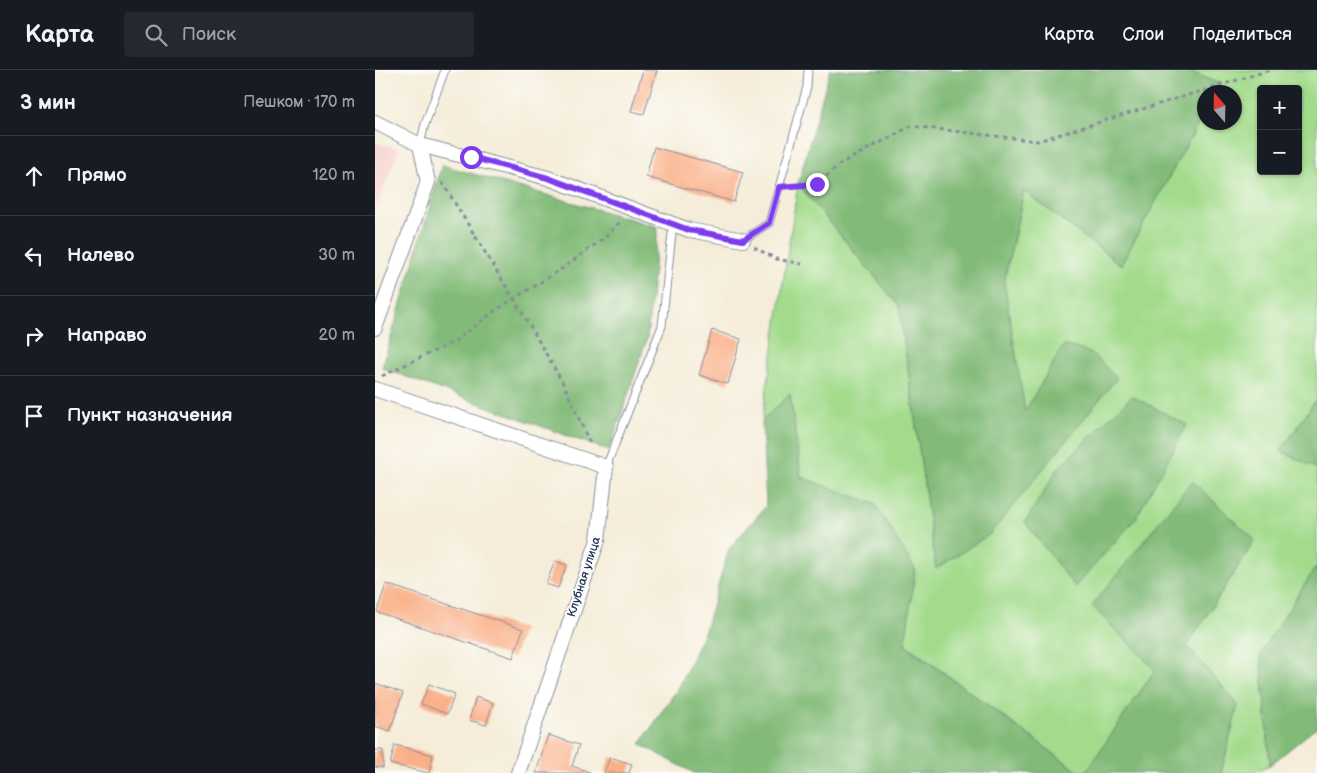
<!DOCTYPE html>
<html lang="ru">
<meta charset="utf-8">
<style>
body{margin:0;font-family:"Balsamiq Sans",sans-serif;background:#242831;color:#f1f3f6}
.controls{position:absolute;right:15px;top:15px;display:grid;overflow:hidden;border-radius:5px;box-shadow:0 1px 4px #0004}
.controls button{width:45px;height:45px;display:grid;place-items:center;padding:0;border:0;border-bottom:1px solid #363941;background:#171b24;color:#f1f3f6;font:25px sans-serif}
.compass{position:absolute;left:822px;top:15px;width:45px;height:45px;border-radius:50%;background:#171b24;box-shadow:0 1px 4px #0004;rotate:340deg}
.stop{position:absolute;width:15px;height:15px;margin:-11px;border:4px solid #7c3aed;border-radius:50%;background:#fff}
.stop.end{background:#7c3aed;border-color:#fff;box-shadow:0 1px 5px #0008}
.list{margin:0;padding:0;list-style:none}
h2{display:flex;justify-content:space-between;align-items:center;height:65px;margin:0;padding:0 20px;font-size:21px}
h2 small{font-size:16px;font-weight:400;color:#9ea1a6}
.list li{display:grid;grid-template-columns:32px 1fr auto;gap:15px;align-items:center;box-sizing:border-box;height:80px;padding:0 20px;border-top:1px solid #363941}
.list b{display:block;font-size:19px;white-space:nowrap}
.list em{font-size:16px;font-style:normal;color:#9ea1a6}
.icon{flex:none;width:28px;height:28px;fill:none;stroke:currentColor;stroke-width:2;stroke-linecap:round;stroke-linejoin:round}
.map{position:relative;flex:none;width:942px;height:703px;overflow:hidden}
header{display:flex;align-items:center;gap:30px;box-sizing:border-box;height:70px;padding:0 25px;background:#171b24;border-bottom:1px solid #363941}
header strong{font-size:24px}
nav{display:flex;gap:28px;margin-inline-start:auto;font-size:18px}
.search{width:350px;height:45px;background:#242831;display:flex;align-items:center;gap:12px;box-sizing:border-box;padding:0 18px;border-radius:5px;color:#9ea1a6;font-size:19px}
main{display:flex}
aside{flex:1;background:#171b24}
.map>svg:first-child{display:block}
.built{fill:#f7d0ce}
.green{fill:#a3db8c;stroke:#5f8575;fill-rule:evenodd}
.forest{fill:#82bb78;stroke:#4e756b}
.building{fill:#faaf87}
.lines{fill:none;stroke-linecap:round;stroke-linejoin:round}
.service-casing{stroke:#888e9c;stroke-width:9}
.minor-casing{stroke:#888e9c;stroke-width:16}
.path{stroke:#888e9c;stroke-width:3;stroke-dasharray:4 4;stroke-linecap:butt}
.service{stroke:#fff;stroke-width:7}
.minor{stroke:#fff;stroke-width:14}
.route{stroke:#7c3aed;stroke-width:6}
.labels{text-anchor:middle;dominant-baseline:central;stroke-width:4;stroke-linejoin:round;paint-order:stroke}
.street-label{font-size:12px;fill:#1b2f5e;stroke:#fdfcf7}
</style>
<header>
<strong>Карта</strong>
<div class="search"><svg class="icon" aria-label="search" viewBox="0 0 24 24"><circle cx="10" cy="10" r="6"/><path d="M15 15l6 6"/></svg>Поиск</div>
<nav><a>Карта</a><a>Слои</a><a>Поделиться</a></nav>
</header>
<main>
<aside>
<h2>3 мин<small>Пешком · 170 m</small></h2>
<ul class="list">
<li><svg class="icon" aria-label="ahead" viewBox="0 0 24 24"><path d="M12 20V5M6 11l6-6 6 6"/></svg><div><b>Прямо</b></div><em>120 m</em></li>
<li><svg class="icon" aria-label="left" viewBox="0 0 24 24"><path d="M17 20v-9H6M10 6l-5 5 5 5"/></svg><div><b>Налево</b></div><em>30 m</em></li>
<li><svg class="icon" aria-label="right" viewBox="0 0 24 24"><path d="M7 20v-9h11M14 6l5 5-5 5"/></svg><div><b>Направо</b></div><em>20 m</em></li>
<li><svg class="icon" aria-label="arrive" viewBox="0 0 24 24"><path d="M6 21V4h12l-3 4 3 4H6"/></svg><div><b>Пункт назначения</b></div></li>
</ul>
</aside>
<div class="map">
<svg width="942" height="703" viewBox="0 0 942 703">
<rect width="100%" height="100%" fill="#fdfcf7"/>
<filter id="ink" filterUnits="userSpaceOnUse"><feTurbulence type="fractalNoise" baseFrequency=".02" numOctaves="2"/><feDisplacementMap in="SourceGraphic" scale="10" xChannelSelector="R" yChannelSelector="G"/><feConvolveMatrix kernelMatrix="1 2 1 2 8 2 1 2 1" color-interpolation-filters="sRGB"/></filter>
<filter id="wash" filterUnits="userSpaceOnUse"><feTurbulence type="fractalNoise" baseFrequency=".0096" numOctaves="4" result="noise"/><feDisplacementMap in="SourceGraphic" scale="20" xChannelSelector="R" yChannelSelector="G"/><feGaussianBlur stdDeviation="1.12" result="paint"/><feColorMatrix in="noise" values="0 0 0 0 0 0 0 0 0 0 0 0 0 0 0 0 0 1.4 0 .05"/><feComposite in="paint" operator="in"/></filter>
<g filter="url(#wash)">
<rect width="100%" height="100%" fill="#f5edd9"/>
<!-- built -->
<polygon class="built" points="0,72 24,79 0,140"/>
<!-- green -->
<path class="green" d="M811,0H942V328L906,381L941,398L942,397V497L940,498L886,584L895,695L878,703H846L863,635L812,576L880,470L781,600L710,703H705L530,574L540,499L500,434L426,408L415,325L387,351L423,114L524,236L561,499L650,342L629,212L649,121L746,195L829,43V52H859V22H841L845,14ZM886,19H923V101H886Z"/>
<!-- forest -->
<g class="forest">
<polygon points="455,0 811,0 845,14 840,22 829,22 829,43 746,195 649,121 629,212 650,341 689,275 716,283 742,308 615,464 561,499 524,236 423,114"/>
<polygon points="67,95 283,157 272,268 234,381 7,298"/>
<polygon points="415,324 426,407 500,434 540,499 530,575 705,703 319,703 265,674 305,615 330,560 354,479 391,436 387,351"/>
<polygon points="757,326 812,355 761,448 700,517 650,452 684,397"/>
<polygon points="942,328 942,397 941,398 906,381"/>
<polygon points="817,411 880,470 812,576 863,635 846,703 710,703 780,600 717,536"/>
<polygon points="942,497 942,657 895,695 886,583 940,498"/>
</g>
<g id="blocks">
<!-- building -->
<g class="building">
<polygon points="268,0 282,0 269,44 256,41"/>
<polygon points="279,77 368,102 359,132 271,107"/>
<polygon points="337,260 366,269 353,314 324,305"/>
<polygon points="180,491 192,495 183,518 171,514"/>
<polygon points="11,514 148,559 138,588 2,542"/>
<polygon points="0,613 28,623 15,661 0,656"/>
<polygon points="54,614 80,624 72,644 46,634"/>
<polygon points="101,627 118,633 111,655 94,650"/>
<polygon points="173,665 204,675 197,696 217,703 161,703"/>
<polygon points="20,675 58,685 54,703 15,694"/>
<polygon points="0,680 8,680 8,698 0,697"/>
<polygon points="235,687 257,694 254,703 229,703"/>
</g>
</g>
</g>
<g filter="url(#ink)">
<use href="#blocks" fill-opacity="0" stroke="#888e9c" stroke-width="1"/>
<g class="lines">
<defs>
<g id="service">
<polyline points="45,75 50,54 70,0"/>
<polyline points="368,170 394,153 432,17 433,0"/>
<polyline points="231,397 287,256 298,154"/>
</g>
<g id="minor">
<polyline points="0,52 45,75 173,108 314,160 368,170"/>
<polyline points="0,258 53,112 45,75"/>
<polyline points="0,319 231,397 223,470 143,703"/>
</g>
</defs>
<!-- service casing -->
<use href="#service" class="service-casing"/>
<!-- minor casing -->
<use href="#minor" class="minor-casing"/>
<!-- path -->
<g class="path">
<polyline points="67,112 151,249 189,315 216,376"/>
<polyline points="414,116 442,114 465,94 536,56 663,71 895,0"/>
<polyline points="379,177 401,189 427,194"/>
<polyline points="7,306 80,271 121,240 185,200 229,168 246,151"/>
</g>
<!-- service -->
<use href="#service" class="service"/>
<!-- minor -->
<use href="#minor" class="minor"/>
</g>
</g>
<g class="lines" filter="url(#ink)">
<!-- route -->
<polyline class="route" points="96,87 173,108 314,160 368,170 394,153 404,117 442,114"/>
</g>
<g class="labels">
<!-- street labels -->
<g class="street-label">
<text transform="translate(209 507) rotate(-72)">Клубная улица</text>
</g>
</g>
</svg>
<div class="controls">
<button>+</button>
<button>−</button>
</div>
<svg class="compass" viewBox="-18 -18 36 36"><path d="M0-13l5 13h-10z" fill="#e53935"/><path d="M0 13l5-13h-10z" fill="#9ea1a6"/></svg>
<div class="stop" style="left:96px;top:87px"></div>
<div class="stop end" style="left:442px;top:114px"></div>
</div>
</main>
